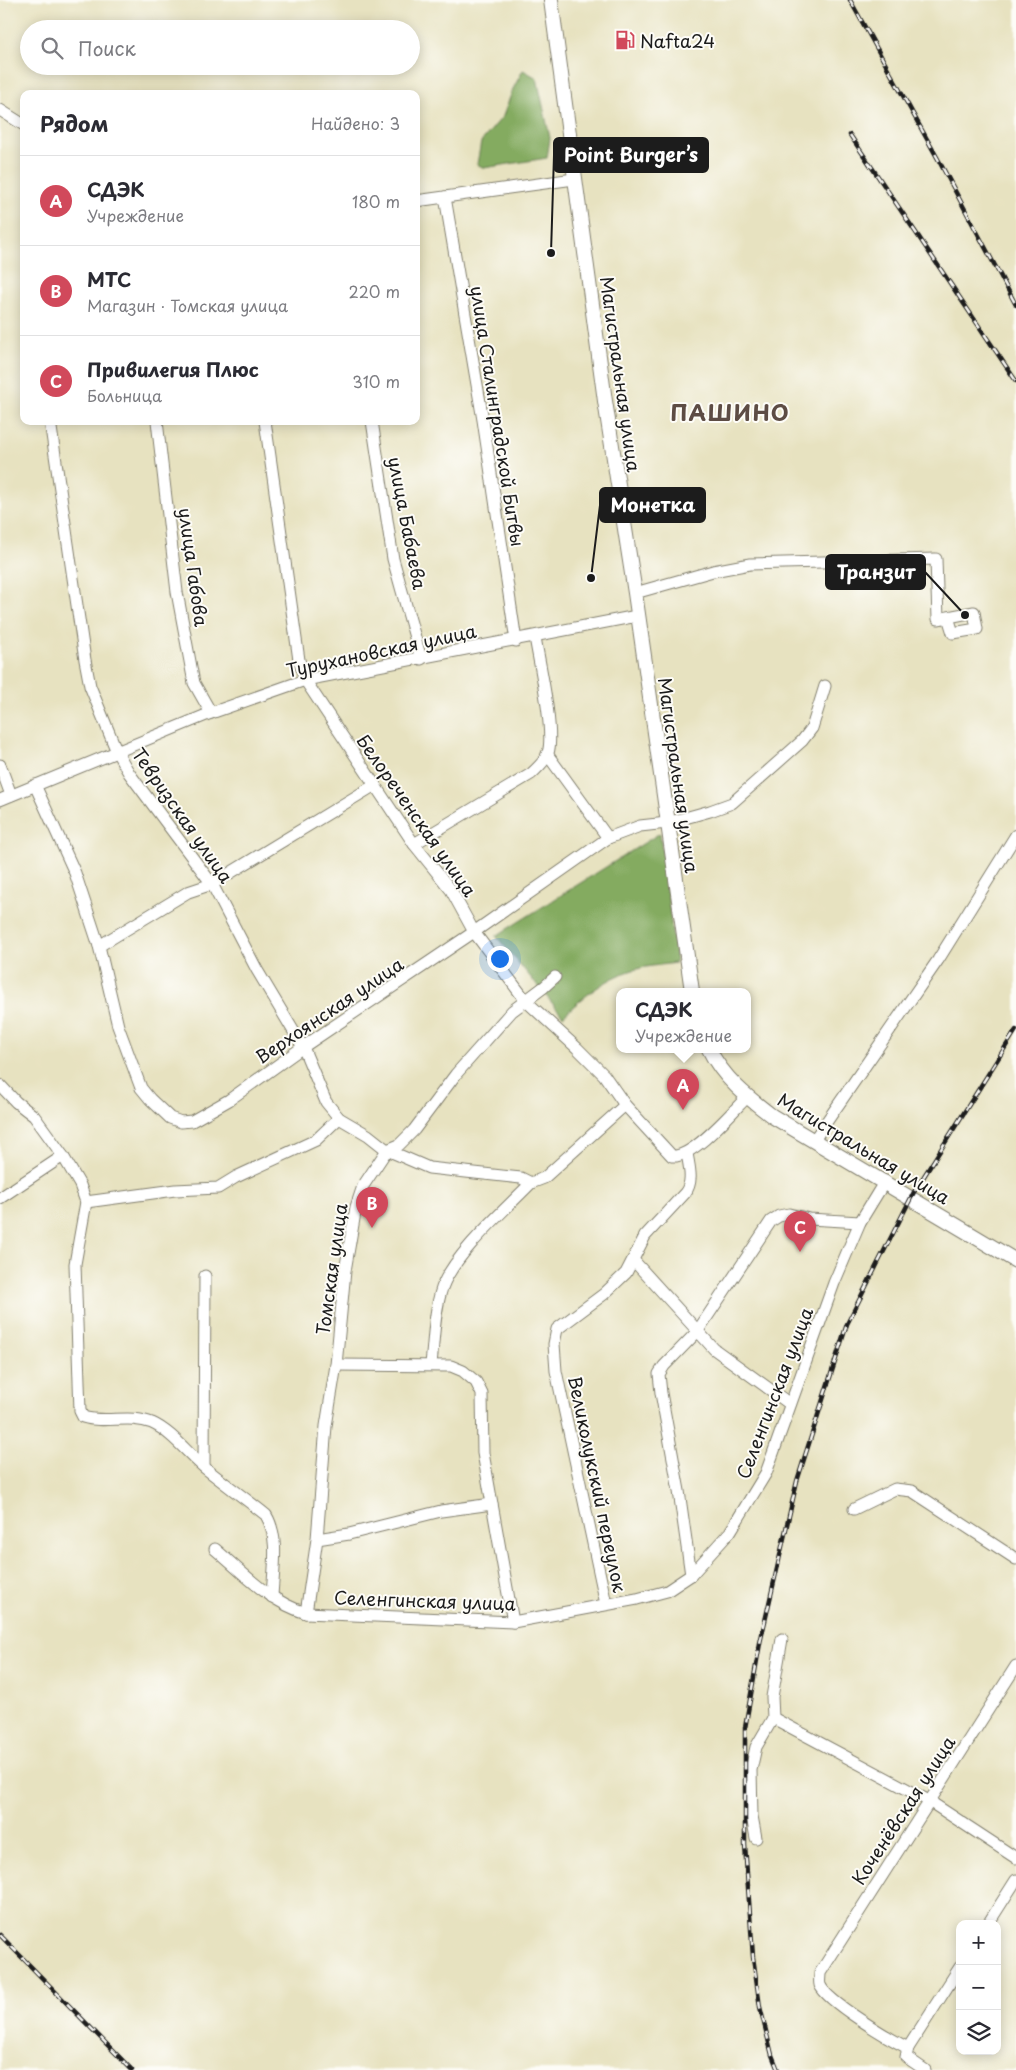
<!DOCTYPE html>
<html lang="ru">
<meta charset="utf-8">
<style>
body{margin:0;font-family:"Playpen Sans",sans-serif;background:#f7f7f7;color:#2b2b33}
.controls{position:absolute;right:15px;bottom:15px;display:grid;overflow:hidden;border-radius:10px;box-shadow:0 2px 12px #0003}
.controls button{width:45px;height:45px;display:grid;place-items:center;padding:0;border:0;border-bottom:1px solid #e1e1e2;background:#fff;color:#2b2b33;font:25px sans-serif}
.you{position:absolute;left:499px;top:958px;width:18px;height:18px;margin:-12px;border:4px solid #fff;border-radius:50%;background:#1a73e8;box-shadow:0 0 0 8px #1a73e833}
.badge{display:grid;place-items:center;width:32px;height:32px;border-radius:50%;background:#d1495b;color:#fff;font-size:16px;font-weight:700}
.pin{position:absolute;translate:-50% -41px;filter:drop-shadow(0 1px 2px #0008)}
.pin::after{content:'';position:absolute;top:26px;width:18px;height:15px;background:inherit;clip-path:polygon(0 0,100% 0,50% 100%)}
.popup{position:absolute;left:616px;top:988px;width:135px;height:65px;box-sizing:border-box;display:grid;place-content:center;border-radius:10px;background:#fff;filter:drop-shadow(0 1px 4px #0005);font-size:16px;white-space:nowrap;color:#7c7c81}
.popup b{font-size:19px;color:#2b2b33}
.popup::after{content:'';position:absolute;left:50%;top:100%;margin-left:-10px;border:10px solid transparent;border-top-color:#fff}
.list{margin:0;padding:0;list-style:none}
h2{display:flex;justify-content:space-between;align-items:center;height:65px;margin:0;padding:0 20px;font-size:21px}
h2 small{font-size:16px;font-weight:400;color:#7c7c81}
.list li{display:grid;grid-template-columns:32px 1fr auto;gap:15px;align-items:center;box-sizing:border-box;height:90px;padding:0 20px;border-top:1px solid #e1e1e2}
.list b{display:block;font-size:19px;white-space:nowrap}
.list p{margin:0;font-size:16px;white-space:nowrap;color:#7c7c81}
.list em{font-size:16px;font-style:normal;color:#7c7c81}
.icon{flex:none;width:28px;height:28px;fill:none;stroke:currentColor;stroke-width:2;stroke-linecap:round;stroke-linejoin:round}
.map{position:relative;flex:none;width:1016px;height:2070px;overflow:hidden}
.search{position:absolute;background:#fff;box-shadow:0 2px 12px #0003;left:20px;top:20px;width:400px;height:55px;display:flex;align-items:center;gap:12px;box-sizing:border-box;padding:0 18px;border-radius:28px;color:#7c7c81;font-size:19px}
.panel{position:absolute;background:#fff;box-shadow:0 2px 12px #0003;left:20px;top:90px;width:400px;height:335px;border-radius:10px}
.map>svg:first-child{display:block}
.forest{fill:#84ab61;stroke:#50643e}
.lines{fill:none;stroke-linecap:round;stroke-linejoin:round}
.minor-casing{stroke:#827f6e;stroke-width:13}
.major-casing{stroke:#827f6e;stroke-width:16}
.minor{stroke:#fff;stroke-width:11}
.major{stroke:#fff;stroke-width:14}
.rail-casing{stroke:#1c1c1c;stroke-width:4.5}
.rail{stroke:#fdfcf7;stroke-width:2.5;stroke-dasharray:8;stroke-linecap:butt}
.labels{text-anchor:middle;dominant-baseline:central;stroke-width:4;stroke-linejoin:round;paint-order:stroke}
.poi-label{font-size:18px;fill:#1c1c1c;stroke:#fdfcf7;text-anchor:start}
.street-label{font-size:18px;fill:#1c1c1c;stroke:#fdfcf7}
.district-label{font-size:22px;font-weight:bold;letter-spacing:1px;fill:#5d4c44;stroke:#fdfcf7}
.leader{fill:none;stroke:#1c1c1c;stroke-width:2}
.callout-dot{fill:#1c1c1c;stroke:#fdfcf7;stroke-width:2}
.callout{fill:#1c1c1c;stroke:#1c1c1c;stroke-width:2}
.callout-label{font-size:19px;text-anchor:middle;font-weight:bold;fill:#fff}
</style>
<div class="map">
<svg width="1016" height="2070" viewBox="0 0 1016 2070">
<rect width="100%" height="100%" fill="#fdfcf7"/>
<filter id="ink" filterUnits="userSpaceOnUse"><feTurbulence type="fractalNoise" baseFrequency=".02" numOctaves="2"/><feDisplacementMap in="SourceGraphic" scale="10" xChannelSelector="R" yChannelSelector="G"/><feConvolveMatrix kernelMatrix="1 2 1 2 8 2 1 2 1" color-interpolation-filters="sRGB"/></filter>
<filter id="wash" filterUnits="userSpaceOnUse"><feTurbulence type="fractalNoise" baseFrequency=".0096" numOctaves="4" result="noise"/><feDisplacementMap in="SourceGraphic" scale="20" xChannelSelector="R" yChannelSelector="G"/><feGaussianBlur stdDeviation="1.12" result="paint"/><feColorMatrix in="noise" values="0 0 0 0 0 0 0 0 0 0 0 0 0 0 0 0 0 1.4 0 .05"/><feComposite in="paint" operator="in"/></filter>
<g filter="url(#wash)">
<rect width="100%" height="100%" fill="#e7e2c0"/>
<!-- forest -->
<g class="forest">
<polygon points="523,70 537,78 550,138 547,158 484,168 477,164 481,142 503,116 513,89"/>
<path d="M660,833L676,963C662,965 646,966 633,970C606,978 583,997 563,1016L496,936Z"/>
</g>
</g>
<g filter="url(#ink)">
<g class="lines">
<defs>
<g id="minor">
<polyline points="0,110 24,125"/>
<polyline points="445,197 483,420 516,641"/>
<polyline points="416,201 574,179"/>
<polyline points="50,421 85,660 90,686 117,752 129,773 212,884 257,970 303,1047 326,1102 339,1118 368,1135 387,1150 429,1168 521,1178 531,1183"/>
<polyline points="157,421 177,592 194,683 211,713"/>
<path d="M265,421L299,660L305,680L414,844L451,890L474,932L526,1001L577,1048L604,1075L625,1105L672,1156C692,1159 733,1111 747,1097"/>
<polyline points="372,421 393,559 421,659"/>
<polyline points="635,593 713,571 750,564 936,559 938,619 974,612 977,629 953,633 948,617"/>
<polyline points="547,754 608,838"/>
<polyline points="0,765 11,795"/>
<polyline points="35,785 75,873 99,946 188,892 212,884 375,785"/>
<polyline points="0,800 211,713 305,680 637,616"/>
<path d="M414,844L531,774C537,768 545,762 548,753C555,732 539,662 535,637"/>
<polyline points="99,946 118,1026 141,1088 150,1099 170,1118 181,1122 192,1121 229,1100 303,1047 474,932 608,838 640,826 667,823 710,811 732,803 802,741 812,728 825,686"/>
<path d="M0,1085L16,1102L34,1116L63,1156L80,1185L86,1202L75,1264L80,1411L83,1417C104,1424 130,1414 152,1423C172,1432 188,1454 205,1468C225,1484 246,1499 266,1515C280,1538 273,1571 272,1597"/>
<polyline points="814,1140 938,960 1016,835"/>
<polyline points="0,1198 63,1156"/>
<polyline points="86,1202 175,1190 218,1188 236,1177 316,1140 339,1118"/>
<polyline points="634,1261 714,1349 790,1404"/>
<path d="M431,1364C434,1339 434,1312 442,1288C453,1255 506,1209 531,1183L544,1178L625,1105"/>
<polyline points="336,1365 451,1366 463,1371 476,1382 482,1394 483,1453 513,1622"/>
<polyline points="204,1467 205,1276"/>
<polyline points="854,1509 895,1489 912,1491 1016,1559"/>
<polyline points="317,1539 349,1534 441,1511 492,1504"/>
<path d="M215,1549C243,1573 270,1602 306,1613L513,1622L637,1599L667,1591L691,1575L730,1532L766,1473L834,1283L860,1222L885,1181"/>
<polyline points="691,1575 679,1491 661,1393 659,1374 664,1366 697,1332 771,1221 779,1216 789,1214 809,1219 860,1222"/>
<path d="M606,1604L556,1371L554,1344L557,1329L604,1294L626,1273L645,1236L685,1193C694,1181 689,1167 687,1153"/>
<polyline points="306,1613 317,1539 326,1426 336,1365 345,1271 356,1207 363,1186 387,1150 399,1145 414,1130 456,1074 512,1011 544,987 555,977"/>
<polyline points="773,1718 929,1801 1016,1858"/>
<polyline points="756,1838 752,1816 751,1770 756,1747 773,1718 772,1697 782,1639"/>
<polyline points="988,1924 1016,1880"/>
<path d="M908,2048C890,2039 827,2002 820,1985C819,1982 820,1977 820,1973L1016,1666"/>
<polyline points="925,2070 906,2057 908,2048 960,1967"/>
</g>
<g id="major">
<polyline points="551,0 605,401 635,593 692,991"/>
<path d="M709,1049C723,1078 747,1097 772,1116L1016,1261"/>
</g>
</defs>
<!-- minor casing -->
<use href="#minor" class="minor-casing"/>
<!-- major casing -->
<use href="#major" class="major-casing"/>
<!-- minor -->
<use href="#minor" class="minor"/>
<!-- major -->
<use href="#major" class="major"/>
<defs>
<g id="rail">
<polyline points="850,0 938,159 1016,305"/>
<polyline points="850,135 1016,381"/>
<polyline points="0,1935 132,2070"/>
<polyline points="778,2070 772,2055 760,2007 753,1957 745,1845 745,1728 760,1643 797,1481 847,1324 914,1192 1016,1030"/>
</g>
</defs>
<!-- rail casing -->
<use href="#rail" class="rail-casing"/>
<!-- rail -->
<use href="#rail" class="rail"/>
</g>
</g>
<!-- icons -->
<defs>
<symbol id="fuel-bare" viewBox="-9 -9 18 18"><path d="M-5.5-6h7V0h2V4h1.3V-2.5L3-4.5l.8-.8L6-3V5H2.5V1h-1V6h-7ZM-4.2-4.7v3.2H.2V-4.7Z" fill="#d1495b" stroke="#fdfcf7" stroke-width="2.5" paint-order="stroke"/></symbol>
</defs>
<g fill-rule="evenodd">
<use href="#fuel-bare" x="611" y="26" width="28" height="28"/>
</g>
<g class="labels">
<!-- poi labels -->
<g class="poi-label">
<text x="640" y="40">Nafta24</text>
</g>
<!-- street labels -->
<g class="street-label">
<text transform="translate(621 374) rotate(82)">Магистральная улица</text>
<text transform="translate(498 416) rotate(81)">улица Сталинградской Битвы</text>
<text transform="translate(408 523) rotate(79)">улица Бабаева</text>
<text transform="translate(194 567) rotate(82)">улица Габова</text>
<text transform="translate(381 650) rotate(-12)">Турухановская улица</text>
<text transform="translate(679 775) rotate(82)">Магистральная улица</text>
<text transform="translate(183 815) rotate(55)">Тевризская улица</text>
<text transform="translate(417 815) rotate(55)">Белореченская улица</text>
<text transform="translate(329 1010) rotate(-34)">Верхоянская улица</text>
<text transform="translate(864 1148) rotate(31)">Магистральная улица</text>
<text transform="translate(331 1269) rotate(-82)">Томская улица</text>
<text transform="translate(774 1393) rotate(-69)">Селенгинская улица</text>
<text transform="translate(598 1484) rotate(78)">Великолукский переулок</text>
<text transform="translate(425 1600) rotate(2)">Селенгинская улица</text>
<text transform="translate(903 1810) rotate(-57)">Коченёвская улица</text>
</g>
<!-- district labels -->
<g class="district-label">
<text x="730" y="411">ПАШИНО</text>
</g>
</g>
<!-- callouts -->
<path class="leader" d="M551 253L554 155M591 578L600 505M965 615L925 572"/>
<g class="callout-dot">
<circle cx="551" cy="253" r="5"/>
<circle cx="591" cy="578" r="5"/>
<circle cx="965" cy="615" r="5"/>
</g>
<g class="callout">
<rect x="554" y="138" width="154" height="34" rx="5"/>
<rect x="600" y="488" width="105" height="34" rx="5"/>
<rect x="826" y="555" width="99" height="34" rx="5"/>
</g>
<g class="callout-label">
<text x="631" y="162">Point Burger’s</text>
<text x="653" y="512">Монетка</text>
<text x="876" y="579">Транзит</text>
</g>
</svg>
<div class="controls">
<button>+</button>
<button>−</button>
<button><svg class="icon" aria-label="layers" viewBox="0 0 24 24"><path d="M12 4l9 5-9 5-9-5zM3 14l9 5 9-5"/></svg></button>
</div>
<div class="you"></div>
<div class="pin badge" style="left:683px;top:1110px">A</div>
<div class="popup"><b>СДЭК</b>Учреждение</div>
<div class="pin badge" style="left:372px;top:1228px">B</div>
<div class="pin badge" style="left:800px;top:1252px">C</div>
<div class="search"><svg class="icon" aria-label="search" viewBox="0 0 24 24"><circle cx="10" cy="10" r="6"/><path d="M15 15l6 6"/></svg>Поиск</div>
<section class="panel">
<h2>Рядом<small>Найдено: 3</small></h2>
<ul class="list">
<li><span class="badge">A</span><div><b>СДЭК</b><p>Учреждение</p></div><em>180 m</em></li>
<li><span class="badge">B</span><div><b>МТС</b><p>Магазин · Томская улица</p></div><em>220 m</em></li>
<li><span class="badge">C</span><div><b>Привилегия Плюс</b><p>Больница</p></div><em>310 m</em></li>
</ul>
</section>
</div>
